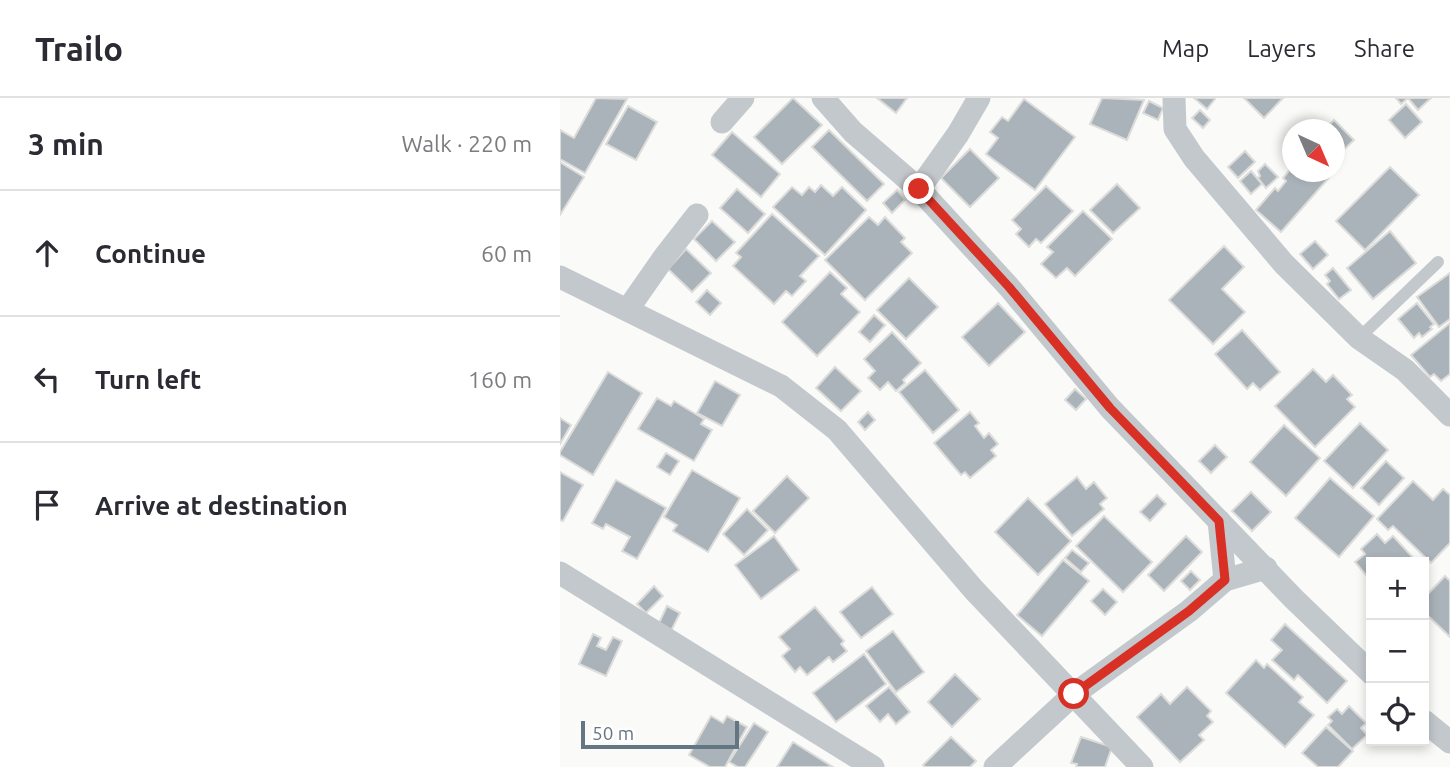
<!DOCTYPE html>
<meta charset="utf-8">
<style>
body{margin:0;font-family:Ubuntu,sans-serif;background:#f2f2f3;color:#2b2b33}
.controls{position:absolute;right:21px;bottom:21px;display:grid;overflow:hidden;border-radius:0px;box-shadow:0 4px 10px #0003}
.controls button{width:63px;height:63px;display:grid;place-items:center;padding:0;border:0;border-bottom:2px solid #e1e1e2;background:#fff;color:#2b2b33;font:35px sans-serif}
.compass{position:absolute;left:722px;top:21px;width:63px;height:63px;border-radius:50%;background:#fff;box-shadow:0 4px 10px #0003;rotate:136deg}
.scale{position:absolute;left:21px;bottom:18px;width:158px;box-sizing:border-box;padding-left:7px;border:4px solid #657683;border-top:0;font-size:19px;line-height:24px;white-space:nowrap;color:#657683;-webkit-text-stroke:5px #fff;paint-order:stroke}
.stop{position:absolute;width:21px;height:21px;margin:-16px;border:5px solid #d93025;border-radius:50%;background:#fff}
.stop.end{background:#d93025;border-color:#fff;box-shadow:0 2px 7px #0008}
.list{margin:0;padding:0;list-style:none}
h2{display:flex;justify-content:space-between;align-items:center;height:91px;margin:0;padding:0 28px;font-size:30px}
h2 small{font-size:23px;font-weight:400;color:#7c7c81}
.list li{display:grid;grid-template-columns:46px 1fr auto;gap:21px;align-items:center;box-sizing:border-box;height:126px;padding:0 28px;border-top:2px solid #e1e1e2}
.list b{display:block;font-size:26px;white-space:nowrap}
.list em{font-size:23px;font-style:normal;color:#7c7c81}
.icon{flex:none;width:38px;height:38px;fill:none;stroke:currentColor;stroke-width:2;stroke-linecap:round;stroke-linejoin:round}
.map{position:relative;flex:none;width:890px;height:669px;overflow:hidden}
header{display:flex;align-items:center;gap:42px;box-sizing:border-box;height:98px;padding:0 35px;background:#fff;border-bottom:2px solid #e1e1e2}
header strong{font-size:33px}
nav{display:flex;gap:38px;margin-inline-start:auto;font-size:24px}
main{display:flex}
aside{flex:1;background:#fff}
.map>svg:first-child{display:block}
.building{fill:#aab3b9;stroke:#dcdcda;stroke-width:2}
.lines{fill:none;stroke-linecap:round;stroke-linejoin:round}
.service{stroke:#c3c8cc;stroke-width:12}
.minor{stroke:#c3c8cc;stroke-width:23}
.route{stroke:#d93025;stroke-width:9}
</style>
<header>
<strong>Trailo</strong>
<nav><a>Map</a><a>Layers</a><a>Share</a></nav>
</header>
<main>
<aside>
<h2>3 min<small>Walk · 220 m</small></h2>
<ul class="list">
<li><svg class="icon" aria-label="ahead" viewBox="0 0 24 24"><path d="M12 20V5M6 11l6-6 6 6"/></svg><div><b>Continue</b></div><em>60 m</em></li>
<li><svg class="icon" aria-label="left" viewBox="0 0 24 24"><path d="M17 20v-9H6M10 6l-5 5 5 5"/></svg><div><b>Turn left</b></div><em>160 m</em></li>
<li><svg class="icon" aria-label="arrive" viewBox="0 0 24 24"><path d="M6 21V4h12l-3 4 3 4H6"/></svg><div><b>Arrive at destination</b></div></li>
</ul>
</aside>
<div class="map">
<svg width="890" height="669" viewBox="0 0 890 669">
<rect width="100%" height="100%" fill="#fafaf8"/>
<!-- building -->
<g class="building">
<polygon points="36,0 67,1 25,75 0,61 0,32 14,40"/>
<polygon points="233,0 262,27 222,66 194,39"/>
<polygon points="317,0 347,0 336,15"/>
<polygon points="542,0 584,2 567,42 530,26"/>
<polygon points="634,0 654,0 655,1 647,11"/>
<polygon points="684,0 723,0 704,20"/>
<polygon points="836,0 871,0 858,12 848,0 841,6"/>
<polygon points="464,1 515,39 475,92 426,56 438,40 430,34 442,19 448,23"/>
<polygon points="589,3 603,10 598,22 583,15"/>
<polygon points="846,6 862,24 845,40 829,22"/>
<polygon points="68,8 97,24 76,62 46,46"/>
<polygon points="640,12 650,22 643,30 632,20"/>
<polygon points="774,22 794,42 774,61 774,32 764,32"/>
<polygon points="269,32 324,86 307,103 252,49"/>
<polygon points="172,34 220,76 201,99 152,57"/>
<polygon points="410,51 439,80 410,109 381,80"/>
<polygon points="685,53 695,64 678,80 668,69"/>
<polygon points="0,64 24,79 0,117"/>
<polygon points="705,66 718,79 706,90 698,80 700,78 698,73"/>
<polygon points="732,69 732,74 741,74 751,82 758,74 774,74 721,134 696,112 715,90 718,93 726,83 723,80"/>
<polygon points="830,69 859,97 805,152 776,123"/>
<polygon points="691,73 702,86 691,96 680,83"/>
<polygon points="557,86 580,110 553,135 530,112"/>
<polygon points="261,87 273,98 282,89 306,112 265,157 213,109 232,89 242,97 249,89 255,94"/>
<polygon points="486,88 513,113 481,145 476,141 469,149 456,136 461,131 452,122"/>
<polygon points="177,91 205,116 188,135 160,110"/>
<polygon points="337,92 345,102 332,115 323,105"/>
<polygon points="523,113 552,141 515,178 507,170 496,180 481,166 493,154 487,149"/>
<polygon points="212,116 259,158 240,178 246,183 232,198 226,193 214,206 173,168 181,159 176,155"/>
<polygon points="309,119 318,127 325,119 345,140 341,144 352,155 305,202 265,162"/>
<polygon points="152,123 175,144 156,163 134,141"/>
<polygon points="830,133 856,165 813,201 787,170"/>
<polygon points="755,143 768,157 753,171 740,156"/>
<polygon points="664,148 684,169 662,191 685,214 653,246 609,202"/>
<polygon points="126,151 151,175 132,194 108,171"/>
<polygon points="773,170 791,192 779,201 767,186 770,183 765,177"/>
<polygon points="270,174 287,190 281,196 300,214 257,258 222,224"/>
<polygon points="890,175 890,221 879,229 857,199"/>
<polygon points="349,180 378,209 346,241 317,212"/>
<polygon points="147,192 161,205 150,217 136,204"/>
<polygon points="438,205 465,234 429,268 402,239"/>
<polygon points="857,205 874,226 870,229 872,231 862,239 859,235 854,240 838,221"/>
<polygon points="314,217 325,227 310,244 299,234"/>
<polygon points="890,225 890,276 881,283 874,276 870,279 851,257"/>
<polygon points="682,232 720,274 700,292 693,285 687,291 655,256"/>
<polygon points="332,234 361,265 343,282 345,285 336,293 328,284 320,292 308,280 315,273 304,261"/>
<polygon points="275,269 301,293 281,313 256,290"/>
<polygon points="753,271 766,284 773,277 792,297 787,301 795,309 755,349 715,308"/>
<polygon points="365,272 399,312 373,335 339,294"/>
<polygon points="48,274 82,295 33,377 0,357 0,354"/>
<polygon points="155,283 180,297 162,328 137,315"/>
<polygon points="515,291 526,301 516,312 505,302"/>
<polygon points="97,300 111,308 114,303 144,321 141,326 152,332 134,363 78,331"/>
<polygon points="308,314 315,322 305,332 298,324"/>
<polygon points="410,314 419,325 415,328 424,340 429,335 438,346 431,352 436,358 410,380 405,374 401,377 374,345"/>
<polygon points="0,320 11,327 0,346"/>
<polygon points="800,325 828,352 793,390 764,363"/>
<polygon points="724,327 760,360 726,398 690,364"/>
<polygon points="655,347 667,359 651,375 639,363"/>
<polygon points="106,355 119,363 110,377 97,369"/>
<polygon points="826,363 844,380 819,407 801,390"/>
<polygon points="132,372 180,400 148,454 113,433 117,427 104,419"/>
<polygon points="0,374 23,387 3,423 0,422"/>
<polygon points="227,378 249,400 215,435 193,413"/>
<polygon points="517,379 526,391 534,384 547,400 540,406 544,411 512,438 485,406"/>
<polygon points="770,380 814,418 779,459 735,420"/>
<polygon points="56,382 106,410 77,461 62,453 70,439 46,426 43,431 32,425"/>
<polygon points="853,383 873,402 883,391 890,397 890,445 871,465 833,428 828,432 817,421"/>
<polygon points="691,394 711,414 692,433 672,413"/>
<polygon points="597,397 606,406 590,423 580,414"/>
<polygon points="468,400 511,443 478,477 435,434"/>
<polygon points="187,411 208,432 184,457 163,436"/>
<polygon points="544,418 592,464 563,494 516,448"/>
<polygon points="817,436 825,445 833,438 857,464 811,464 811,483 795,464 805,456 801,451"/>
<polygon points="214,438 239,472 201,501 175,467"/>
<polygon points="626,438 642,454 604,493 588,477"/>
<polygon points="512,452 529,465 521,474 505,460"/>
<polygon points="503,462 529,483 482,538 457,517"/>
<polygon points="631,473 640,482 630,492 621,483"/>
<polygon points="885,478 890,483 890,539 864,514 864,500"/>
<polygon points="94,488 103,498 86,515 77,506"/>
<polygon points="312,489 333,516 301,540 280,514"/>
<polygon points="543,491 557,504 545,517 531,503"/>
<polygon points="107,508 120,515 111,533 98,527"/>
<polygon points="255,509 284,543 281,546 287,553 273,564 269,559 247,577 240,569 235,574 222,558 230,551 219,539"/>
<polygon points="725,526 787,583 767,605 738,577 734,582 712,562 722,552 711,542"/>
<polygon points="333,533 364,574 336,594 306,553"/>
<polygon points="33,536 41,540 37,548 46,552 53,539 62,543 46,578 19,566"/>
<polygon points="304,556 326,586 276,624 253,595"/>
<polygon points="696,562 704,570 707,566 743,599 739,604 754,617 725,649 666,595"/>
<polygon points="395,576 420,601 392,629 368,604"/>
<polygon points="329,589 350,614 336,626 328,616 320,624 306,608"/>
<polygon points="627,589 651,613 647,618 653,624 639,637 644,642 620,664 577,619 601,596 610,606"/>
<polygon points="789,608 806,625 801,630 807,637 792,651 768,627 772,623 768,619 777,611 782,616"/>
<polygon points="151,618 163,625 167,618 187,629 165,669 150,669 129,657"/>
<polygon points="194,625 208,634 185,669 178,669 169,664"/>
<polygon points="766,629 793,653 778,669 758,669 742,655"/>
<polygon points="391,639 416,663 410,669 365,669 363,667"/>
<polygon points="521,639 552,649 545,669 516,669 517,666 511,665"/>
<polygon points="233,644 273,669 217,669"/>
</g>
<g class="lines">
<!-- service -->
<polyline class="service" points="799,240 878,164"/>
<!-- minor -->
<g class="minor">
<polyline points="263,0 293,34 359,91 449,189 550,310 734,501 811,575"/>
<polyline points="614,0 615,31 634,60 724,166 799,240 845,272 890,317"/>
<polyline points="162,24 183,0"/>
<polyline points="359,91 398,36 419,0"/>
<polyline points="0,179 221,288 277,332 414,492 582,669"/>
<polyline points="68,211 105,158 137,117"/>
<polyline points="659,423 665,482"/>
<polyline points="0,475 313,669"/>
<polyline points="864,623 890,644"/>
<polyline points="435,669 514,596 629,513 665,482 706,470"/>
</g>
</g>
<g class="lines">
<!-- route -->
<polyline class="route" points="359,91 449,189 550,310 659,423 665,482 629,513 514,596"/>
</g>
</svg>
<div class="controls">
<button>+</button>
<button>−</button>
<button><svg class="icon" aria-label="locate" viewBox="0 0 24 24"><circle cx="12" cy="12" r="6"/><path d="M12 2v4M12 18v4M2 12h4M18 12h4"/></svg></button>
</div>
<svg class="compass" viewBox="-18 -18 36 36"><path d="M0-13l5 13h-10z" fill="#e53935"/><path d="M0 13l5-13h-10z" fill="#7c7c81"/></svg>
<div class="scale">50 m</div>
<div class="stop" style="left:514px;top:596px"></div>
<div class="stop end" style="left:359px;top:91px"></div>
</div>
</main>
